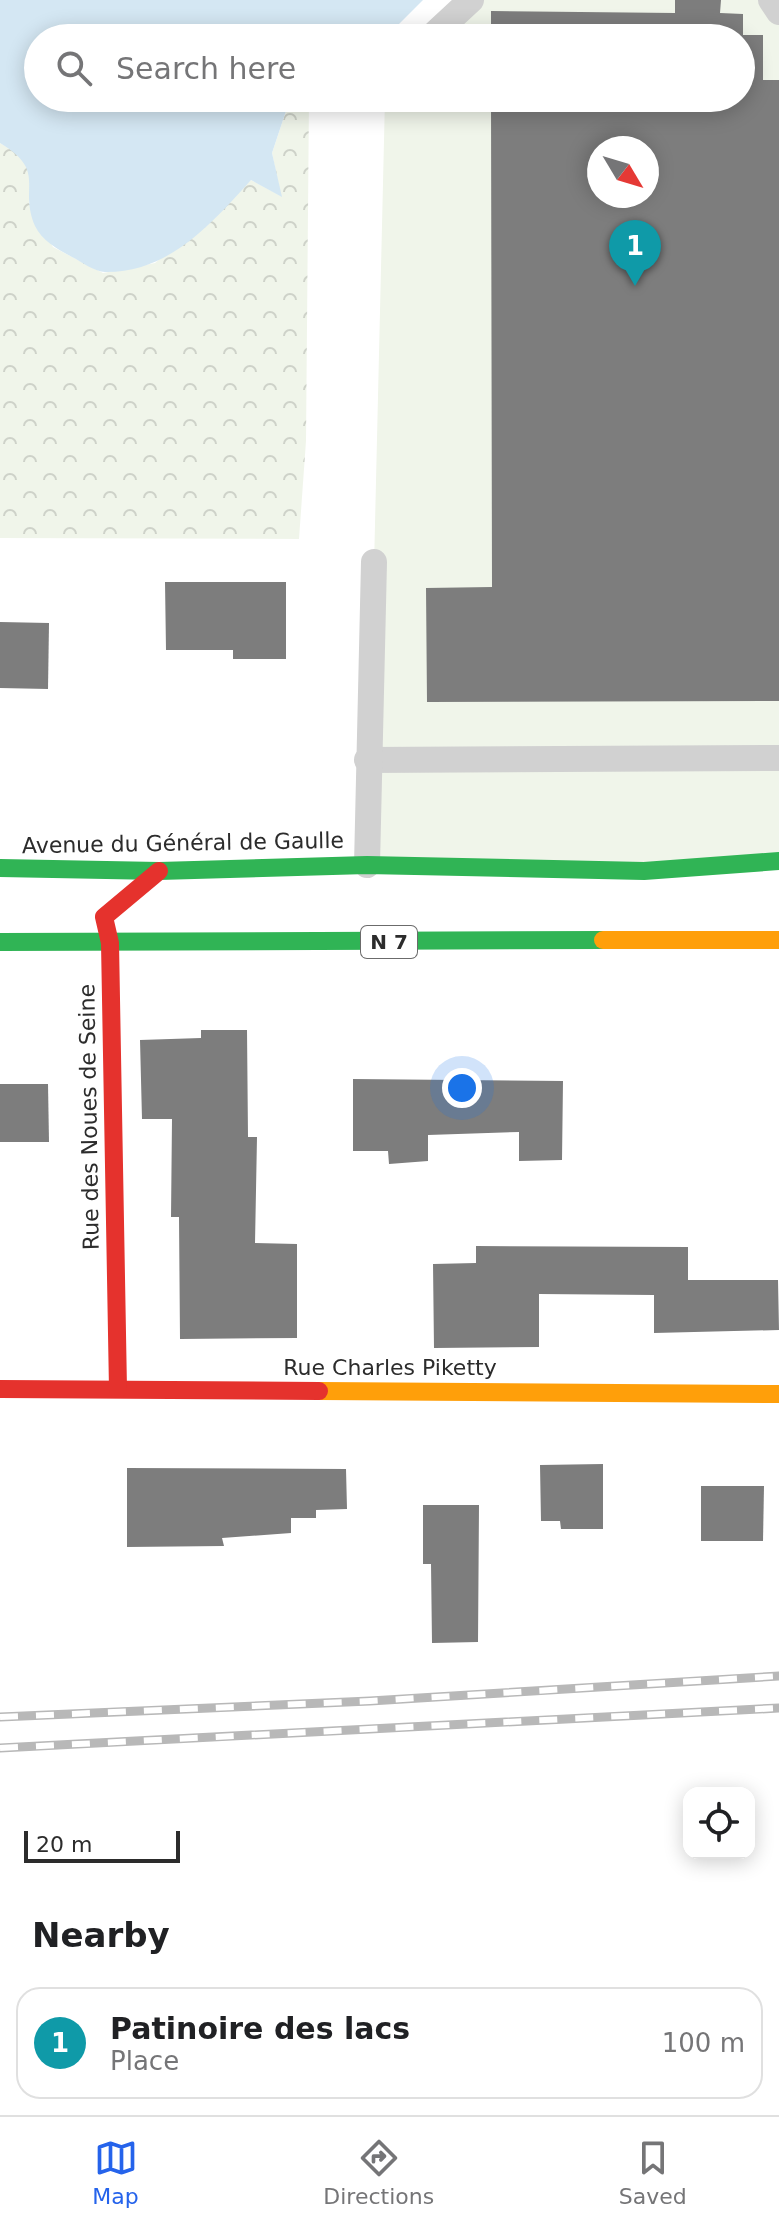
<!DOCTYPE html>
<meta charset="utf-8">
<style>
body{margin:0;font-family:"DejaVu Sans",sans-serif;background:#f2f2f2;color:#202124}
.controls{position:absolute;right:24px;bottom:24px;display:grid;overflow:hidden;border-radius:16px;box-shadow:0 4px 20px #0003}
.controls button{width:72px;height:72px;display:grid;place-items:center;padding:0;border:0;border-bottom:2px solid #e0e0e0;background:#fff;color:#202124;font:40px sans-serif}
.compass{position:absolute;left:587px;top:136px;width:72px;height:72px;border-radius:50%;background:#fff;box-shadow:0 4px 20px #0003;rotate:128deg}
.scale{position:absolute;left:24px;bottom:20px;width:156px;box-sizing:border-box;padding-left:8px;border:4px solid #2c2c2c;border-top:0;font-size:22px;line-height:28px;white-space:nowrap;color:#2c2c2c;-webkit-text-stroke:6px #fff;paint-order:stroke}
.you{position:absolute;left:462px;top:1088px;width:28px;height:28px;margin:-20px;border:6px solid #fff;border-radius:50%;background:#1a73e8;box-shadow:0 0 0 12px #1a73e833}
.badge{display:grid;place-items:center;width:52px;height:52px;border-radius:50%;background:#2563eb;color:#fff;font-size:26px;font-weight:700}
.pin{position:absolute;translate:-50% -66px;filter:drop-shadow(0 2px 4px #0008)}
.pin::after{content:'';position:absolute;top:42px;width:28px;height:24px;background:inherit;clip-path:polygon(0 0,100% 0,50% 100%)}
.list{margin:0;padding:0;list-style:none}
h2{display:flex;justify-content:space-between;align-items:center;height:104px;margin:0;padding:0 32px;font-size:34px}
h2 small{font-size:26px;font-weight:400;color:#757577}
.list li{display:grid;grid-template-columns:52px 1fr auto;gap:24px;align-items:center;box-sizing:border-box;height:112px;margin:0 16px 16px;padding:0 16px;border:2px solid #e0e0e0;border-radius:24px}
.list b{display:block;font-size:30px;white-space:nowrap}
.list p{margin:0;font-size:26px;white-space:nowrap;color:#757577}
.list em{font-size:26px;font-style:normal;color:#757577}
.icon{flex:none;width:44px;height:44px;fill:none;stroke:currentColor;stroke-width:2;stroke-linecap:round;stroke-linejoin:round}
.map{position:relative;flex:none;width:779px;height:1883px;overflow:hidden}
.search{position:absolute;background:#fff;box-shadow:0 4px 20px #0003;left:24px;right:24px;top:24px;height:88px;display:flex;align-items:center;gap:20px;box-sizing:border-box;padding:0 28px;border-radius:44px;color:#757577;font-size:30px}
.sheet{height:232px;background:#fff}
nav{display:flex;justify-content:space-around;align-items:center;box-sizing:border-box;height:112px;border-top:2px solid #e0e0e0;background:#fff;font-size:22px;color:#757577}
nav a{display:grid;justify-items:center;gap:4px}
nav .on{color:#2563eb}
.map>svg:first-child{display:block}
.forest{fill:url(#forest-crowns)}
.pitch{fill:#f0f5ea;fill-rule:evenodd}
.water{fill:#d4e7f3}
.building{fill:#7d7d7d;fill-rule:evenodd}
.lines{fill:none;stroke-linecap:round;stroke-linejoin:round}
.lane{stroke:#d1d1d1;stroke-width:26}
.fast{stroke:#30b455;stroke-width:18}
.slow{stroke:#ff9f0a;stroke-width:18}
.jam{stroke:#e5322d;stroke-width:18}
.rail-casing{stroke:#b8b8b8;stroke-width:9}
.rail{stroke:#fff;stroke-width:6;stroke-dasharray:18;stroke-linecap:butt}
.labels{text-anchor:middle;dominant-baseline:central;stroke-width:8;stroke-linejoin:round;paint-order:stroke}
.shield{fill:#fff;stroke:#6b6b6b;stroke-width:2}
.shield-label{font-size:20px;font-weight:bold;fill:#2c2c2c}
.street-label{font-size:22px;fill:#2c2c2c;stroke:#fff}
</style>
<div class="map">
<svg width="779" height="1883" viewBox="0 0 779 1883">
<defs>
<pattern id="forest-crowns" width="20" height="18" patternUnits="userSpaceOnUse" patternTransform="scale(2)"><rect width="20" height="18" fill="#f0f5ea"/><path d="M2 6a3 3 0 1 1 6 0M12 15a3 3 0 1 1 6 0" fill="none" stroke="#ced2c9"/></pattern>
</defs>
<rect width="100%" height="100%" fill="#fff"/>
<!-- forest -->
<polygon class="forest" points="304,98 309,98 306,441 299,539 0,538 0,143 23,157 31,179 29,203 53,247 103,273 155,263 251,180 281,196 272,153 287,108"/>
<!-- pitch -->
<path class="pitch" d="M471,0H779V861L367,865L385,98H741V38H430ZM599,148H647V196H599Z"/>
<!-- water -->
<path class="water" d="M0,0H423L385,38H38V98H301L287,108L272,153L282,197L251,180C212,223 169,273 105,272C95,272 82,262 72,257C59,250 42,241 35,226C18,186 48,172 0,143Z"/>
<!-- building -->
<g class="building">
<path d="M675,0H721L720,13L743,14V35H763V80H779V701L427,702L426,588L492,587L491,98H741V38H491V11L675,13ZM599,148H647V196H599Z"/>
<polygon points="165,582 286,582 286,659 233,659 233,650 166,650"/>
<polygon points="0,622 49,623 48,689 0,688"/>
<polygon points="201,1030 247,1030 248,1137 257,1137 255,1243 297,1244 297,1338 180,1339 179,1217 171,1217 172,1119 142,1119 140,1040 201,1038"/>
<polygon points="353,1079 563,1081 562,1160 519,1161 519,1132 428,1135 428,1161 389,1164 388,1151 353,1151"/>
<polygon points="0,1084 48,1084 49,1142 0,1142"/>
<polygon points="476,1246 688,1247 688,1280 778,1280 779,1330 654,1333 654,1295 539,1294 539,1347 434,1348 433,1264 476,1263"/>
<polygon points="603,1464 603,1529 561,1529 560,1521 541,1521 540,1465"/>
<polygon points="127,1468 346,1469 347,1509 316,1510 316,1518 291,1518 291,1533 222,1538 224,1546 127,1547"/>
<polygon points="701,1486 764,1486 763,1541 701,1541"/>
<polygon points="423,1505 479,1505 478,1642 432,1643 431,1564 423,1564"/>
</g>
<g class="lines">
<!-- lane -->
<g class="lane">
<polyline points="771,0 779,12"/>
<polyline points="430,38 471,0"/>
<polyline points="367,760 779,758"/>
<polyline points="367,865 374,562"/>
</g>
<!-- fast -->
<g class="fast">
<polyline points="0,868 159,871 367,865 644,871 779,861"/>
<polyline points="0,942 603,940"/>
</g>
<!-- slow -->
<g class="slow">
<polyline points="603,940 779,940"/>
<polyline points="319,1391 779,1394"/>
</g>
<!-- jam -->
<g class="jam">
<polyline points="0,1389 319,1391"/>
<polyline points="118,1389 110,943 104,917 159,871"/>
</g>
<defs>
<g id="rail">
<polyline points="0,1717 370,1701 779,1676"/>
<polyline points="0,1748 779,1708"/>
</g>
</defs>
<!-- rail casing -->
<use href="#rail" class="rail-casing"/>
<!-- rail -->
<use href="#rail" class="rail"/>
</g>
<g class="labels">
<!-- shield labels -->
<rect class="shield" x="361" y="926" width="56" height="32" rx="6"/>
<g class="shield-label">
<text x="389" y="942">N 7</text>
</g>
<!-- street labels -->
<g class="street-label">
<text transform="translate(183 843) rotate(-1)">Avenue du Général de Gaulle</text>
<text transform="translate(89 1117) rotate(-91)">Rue des Noues de Seine</text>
<text x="390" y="1367">Rue Charles Piketty</text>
</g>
</g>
</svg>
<div class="controls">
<button><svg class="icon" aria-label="locate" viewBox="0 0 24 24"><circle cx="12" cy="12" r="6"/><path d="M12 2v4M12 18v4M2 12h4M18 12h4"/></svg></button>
</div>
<svg class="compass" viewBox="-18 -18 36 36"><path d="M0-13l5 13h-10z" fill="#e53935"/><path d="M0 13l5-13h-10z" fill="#757577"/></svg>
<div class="scale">20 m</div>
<div class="you"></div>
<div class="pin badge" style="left:635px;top:286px;background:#0f9aa8">1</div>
<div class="search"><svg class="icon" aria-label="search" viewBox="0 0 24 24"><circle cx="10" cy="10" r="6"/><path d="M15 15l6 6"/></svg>Search here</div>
</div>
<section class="sheet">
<h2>Nearby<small></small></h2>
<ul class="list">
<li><span class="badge" style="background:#0f9aa8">1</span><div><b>Patinoire des lacs</b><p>Place</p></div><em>100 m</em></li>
</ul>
</section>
<nav>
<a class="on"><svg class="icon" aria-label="map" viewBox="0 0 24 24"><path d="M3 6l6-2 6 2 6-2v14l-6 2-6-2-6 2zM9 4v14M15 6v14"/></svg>Map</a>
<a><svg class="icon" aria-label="directions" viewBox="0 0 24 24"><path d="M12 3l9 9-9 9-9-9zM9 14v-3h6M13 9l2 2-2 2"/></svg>Directions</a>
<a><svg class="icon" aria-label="saved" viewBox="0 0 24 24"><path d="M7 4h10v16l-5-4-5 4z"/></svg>Saved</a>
</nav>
